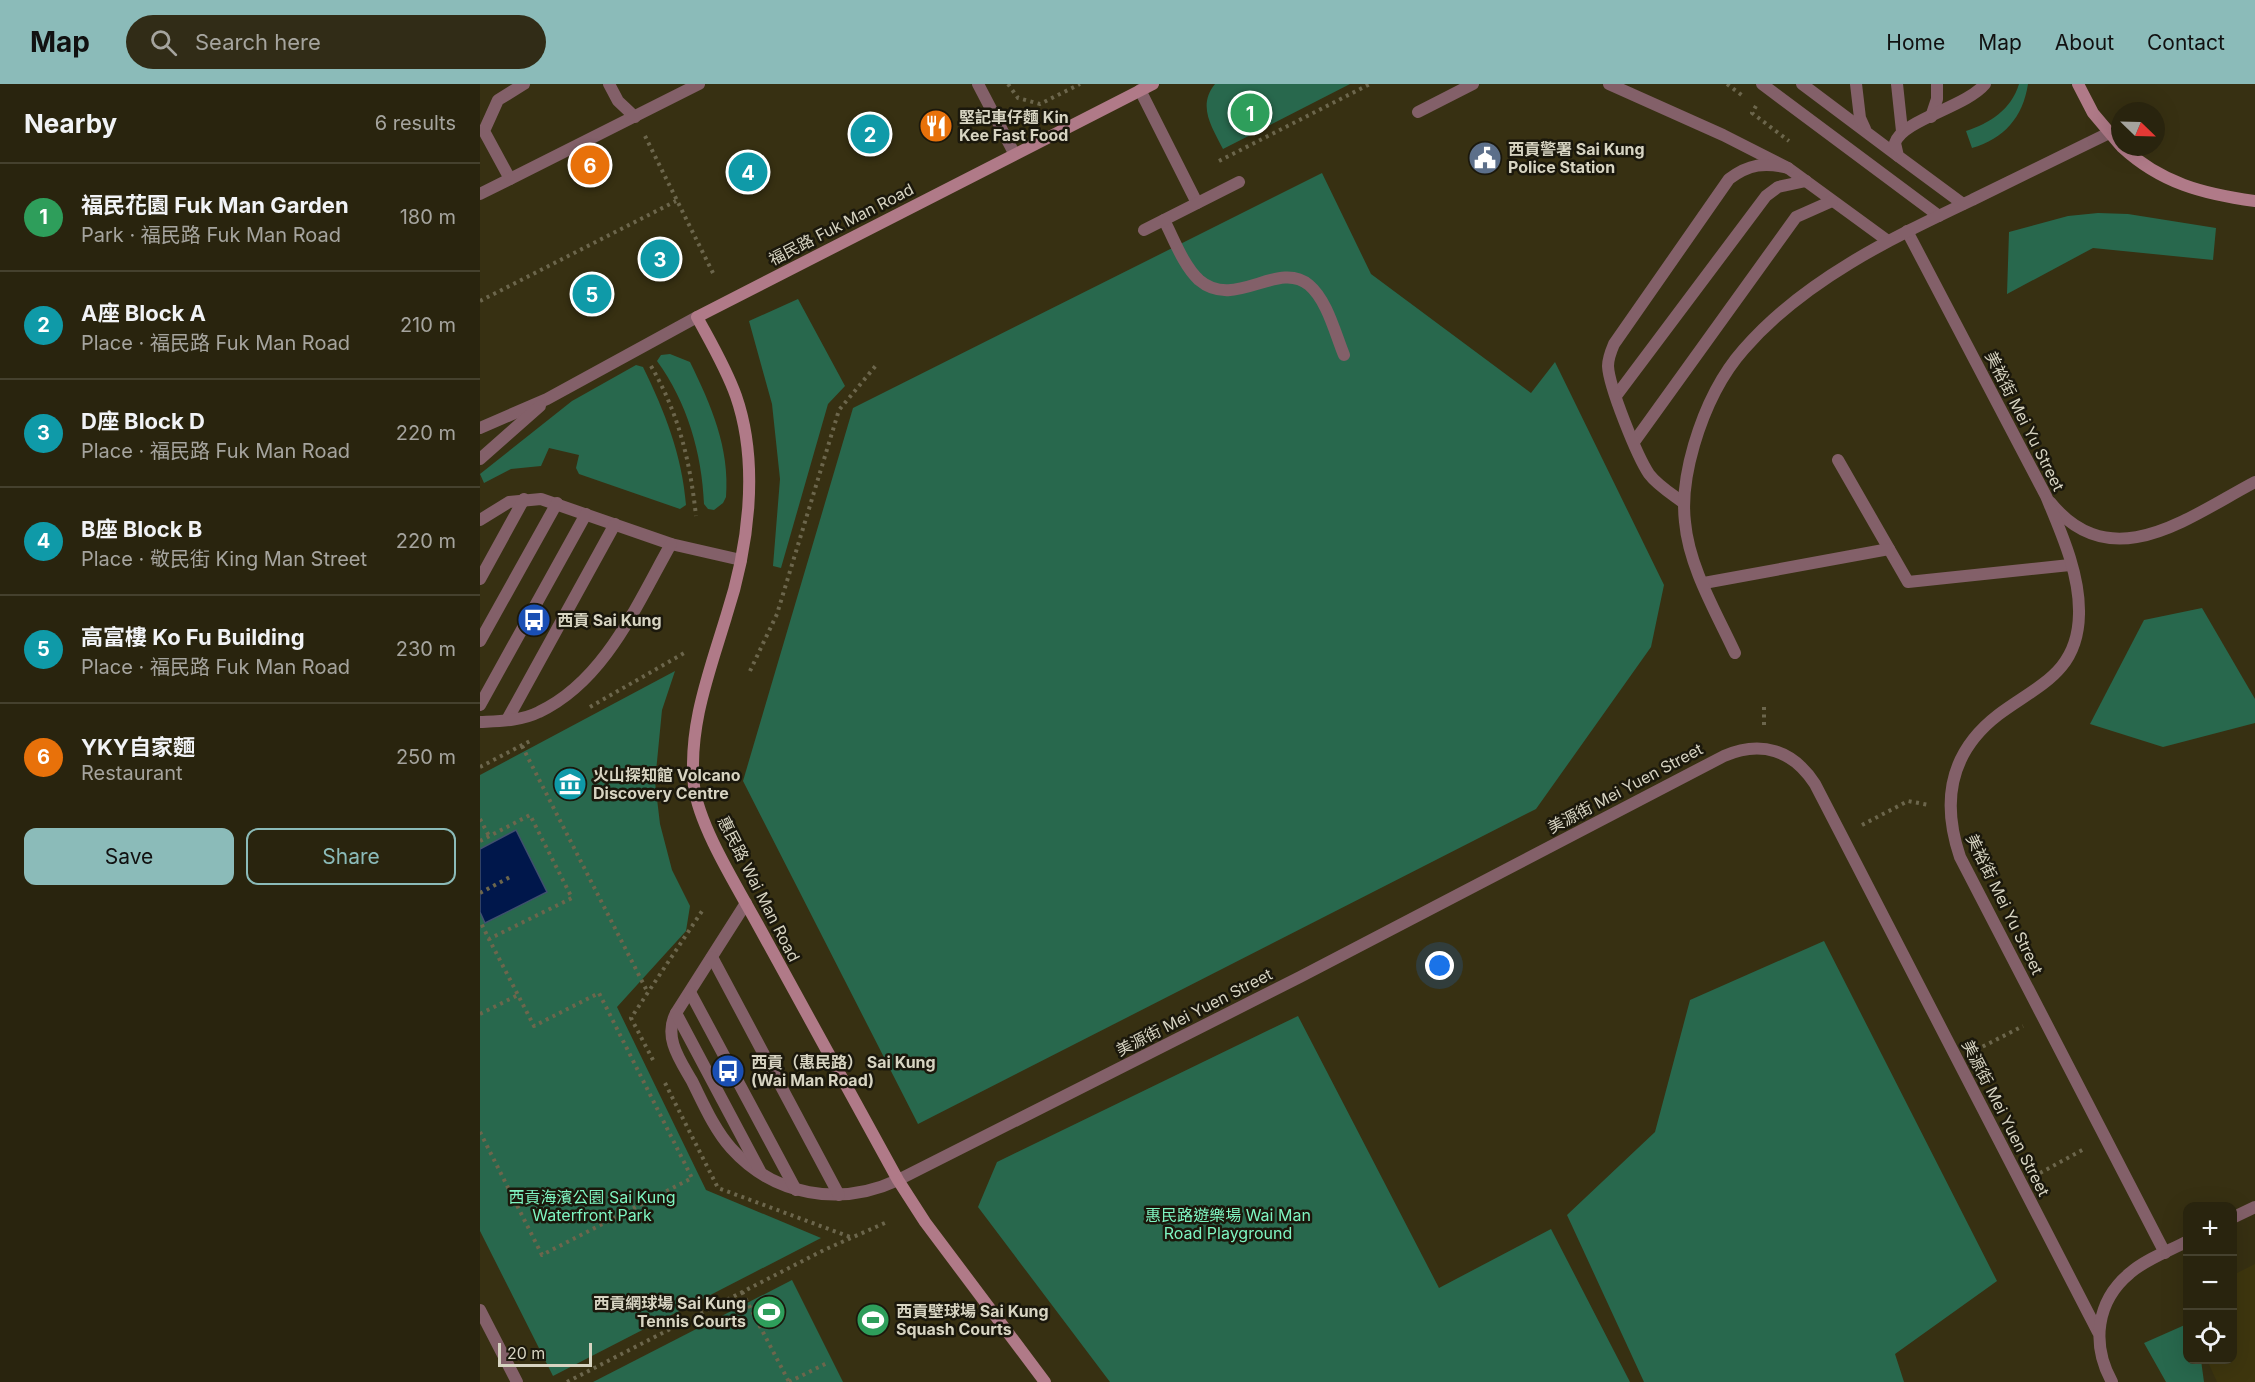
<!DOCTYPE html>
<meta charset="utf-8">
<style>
body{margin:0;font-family:Inter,"Noto Sans TC",sans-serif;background:#312c17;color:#f1f3f6}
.controls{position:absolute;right:18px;bottom:18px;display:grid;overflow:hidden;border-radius:12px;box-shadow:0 6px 24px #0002}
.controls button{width:54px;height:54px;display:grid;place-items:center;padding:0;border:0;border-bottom:2px solid #45412e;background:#29240e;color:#f1f3f6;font:30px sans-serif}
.compass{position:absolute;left:1631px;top:18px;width:54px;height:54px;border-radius:50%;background:#29240e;box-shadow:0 6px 24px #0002;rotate:113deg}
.scale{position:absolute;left:18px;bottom:15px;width:94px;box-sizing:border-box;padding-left:6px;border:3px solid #d7d4c2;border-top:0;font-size:16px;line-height:21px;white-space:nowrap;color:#d7d4c2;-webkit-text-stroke:4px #1b180c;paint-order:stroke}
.you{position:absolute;left:960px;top:882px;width:21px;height:21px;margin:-15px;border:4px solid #fff;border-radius:50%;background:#1a73e8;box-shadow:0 0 0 9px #1a73e833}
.badge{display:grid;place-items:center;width:39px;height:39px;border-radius:50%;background:#8bbbb9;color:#fff;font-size:20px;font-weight:700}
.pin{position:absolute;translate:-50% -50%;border:3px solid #fff;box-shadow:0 2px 6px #0006}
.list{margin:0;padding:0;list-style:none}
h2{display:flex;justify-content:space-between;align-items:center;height:78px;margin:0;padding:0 24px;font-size:26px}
h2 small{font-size:20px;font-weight:400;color:#a5a49e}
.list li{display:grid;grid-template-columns:39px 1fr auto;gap:18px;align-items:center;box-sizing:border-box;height:108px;padding:0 24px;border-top:2px solid #45412e}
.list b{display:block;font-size:22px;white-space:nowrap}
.list p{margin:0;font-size:20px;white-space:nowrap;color:#a5a49e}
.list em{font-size:20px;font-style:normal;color:#a5a49e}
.actions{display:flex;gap:12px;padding:18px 24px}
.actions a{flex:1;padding:14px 0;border:2px solid #8bbbb9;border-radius:12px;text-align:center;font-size:21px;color:#8bbbb9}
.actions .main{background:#8bbbb9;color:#111}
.icon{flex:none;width:33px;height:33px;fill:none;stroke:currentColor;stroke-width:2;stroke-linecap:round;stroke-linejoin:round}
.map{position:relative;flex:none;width:1775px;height:1298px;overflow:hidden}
header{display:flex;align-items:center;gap:36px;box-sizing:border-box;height:84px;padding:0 30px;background:#8bbbb9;color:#111}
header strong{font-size:28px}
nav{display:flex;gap:33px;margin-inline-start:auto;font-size:21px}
.search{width:420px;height:54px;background:#312c17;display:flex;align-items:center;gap:15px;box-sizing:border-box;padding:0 21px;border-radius:33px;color:#a5a49e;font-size:22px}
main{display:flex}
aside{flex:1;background:#29240e}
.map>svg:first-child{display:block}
.built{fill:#3e360e}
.green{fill:#28684d}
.water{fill:#00174b;stroke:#40506f;stroke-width:1.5}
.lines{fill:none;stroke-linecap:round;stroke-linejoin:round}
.path{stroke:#6c664c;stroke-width:4;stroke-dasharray:3 4.5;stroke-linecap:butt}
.lane{stroke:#836069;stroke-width:12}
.street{stroke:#836069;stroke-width:12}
.secondary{stroke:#b07a88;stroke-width:12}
.labels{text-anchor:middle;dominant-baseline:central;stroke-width:5;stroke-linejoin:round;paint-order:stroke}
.poi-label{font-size:16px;font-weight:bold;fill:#d7d4c2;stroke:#1b180c;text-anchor:start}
.street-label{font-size:16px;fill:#d7d4c2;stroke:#1b180c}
.park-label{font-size:16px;fill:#7ff6c2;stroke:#1b180c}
</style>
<header>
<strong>Map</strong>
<div class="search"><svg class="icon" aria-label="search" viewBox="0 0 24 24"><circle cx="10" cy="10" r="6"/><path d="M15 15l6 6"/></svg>Search here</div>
<nav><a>Home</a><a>Map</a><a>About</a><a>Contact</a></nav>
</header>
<main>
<aside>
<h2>Nearby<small>6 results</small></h2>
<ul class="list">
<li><span class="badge" style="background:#2e9e5b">1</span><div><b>福民花園 Fuk Man Garden</b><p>Park · 福民路 Fuk Man Road</p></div><em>180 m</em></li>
<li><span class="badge" style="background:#0f9aa8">2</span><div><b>A座 Block A</b><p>Place · 福民路 Fuk Man Road</p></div><em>210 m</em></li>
<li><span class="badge" style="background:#0f9aa8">3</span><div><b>D座 Block D</b><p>Place · 福民路 Fuk Man Road</p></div><em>220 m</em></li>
<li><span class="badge" style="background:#0f9aa8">4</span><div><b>B座 Block B</b><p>Place · 敬民街 King Man Street</p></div><em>220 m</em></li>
<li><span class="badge" style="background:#0f9aa8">5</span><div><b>高富樓 Ko Fu Building</b><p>Place · 福民路 Fuk Man Road</p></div><em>230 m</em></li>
<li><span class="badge" style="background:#e8710a">6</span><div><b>YKY自家麵</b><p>Restaurant</p></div><em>250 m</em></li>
</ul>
<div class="actions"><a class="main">Save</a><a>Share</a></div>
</aside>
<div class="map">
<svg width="1775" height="1298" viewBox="0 0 1775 1298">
<rect width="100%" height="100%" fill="#373012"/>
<!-- built -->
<polygon class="built" points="1775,1180 1775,1298 1737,1298 1727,1276 1752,1276 1753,1191"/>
<!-- green -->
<g class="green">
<path d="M735,0H870L743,65C732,43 717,22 735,0Z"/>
<path d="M1539,0H1548C1543,33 1524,55 1492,64L1486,47C1510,39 1531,26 1539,0Z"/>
<polygon points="842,89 891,190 1051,309 1075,278 1184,501 1171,563 1056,725 438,1040 263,697 373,324"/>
<polygon points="1618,129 1648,130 1736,144 1733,176 1613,164 1527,210 1529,148 1588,132"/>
<polygon points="318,215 365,302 348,320 301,484 293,482 300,395 292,320 269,237"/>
<path d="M190,270L210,278C231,321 250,364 246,413L243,419L234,426L228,425L224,420C222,369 207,318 177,277L181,271Z"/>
<path d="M156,281L163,283C185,328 202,371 206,421L200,425L99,390L96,384L99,371L69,364L61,382L31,385L4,399L0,390L92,317Z"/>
<polygon points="1722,524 1775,615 1775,639 1683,663 1610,640 1664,536"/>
<polygon points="195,587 182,626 175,698 180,740 192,786 210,822 206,847 137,923 226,1106 341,1154 73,1292 0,1147 0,691"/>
<polygon points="1344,857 1517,1197 1415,1270 1424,1298 1164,1298 1087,1131 1175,1048 1210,916"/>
<polygon points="818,932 959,1204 1071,1145 1150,1298 630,1298 498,1123 517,1078"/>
<polygon points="312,1196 363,1298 113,1298"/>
<polygon points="1707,1240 1708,1276 1721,1276 1724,1298 1686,1298 1664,1259"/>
</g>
<!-- water -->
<polygon class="water" points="36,746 67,808 5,839 0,828 0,765"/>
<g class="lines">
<!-- path -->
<g class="path">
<polyline points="528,0 538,14 560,20 600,0"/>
<polyline points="1247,0 1263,12"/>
<polyline points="1276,22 1272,29 1309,57"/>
<polyline points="165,52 233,189"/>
<polyline points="739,77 890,0"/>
<polyline points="0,217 196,117"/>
<path d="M171,282C199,330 210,377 216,432"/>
<polyline points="270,587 297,530 359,326 398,279"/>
<polyline points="110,623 206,568"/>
<polyline points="1284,623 1284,643"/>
<polyline points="42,662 167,907"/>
<polyline points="0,683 52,656"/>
<polyline points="0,735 9,752"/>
<polyline points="1382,741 1428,717 1449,721"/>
<polyline points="0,757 50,731 92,814 9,855 0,837"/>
<polyline points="0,809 30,793"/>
<polyline points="0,930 38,911"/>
<polyline points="1496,966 1543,942"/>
<polyline points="173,976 151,934 224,824"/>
<polyline points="185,999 238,1104 373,1154"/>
<polyline points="0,1048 62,1171 212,1094 119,909 54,942 9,855"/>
<polyline points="1560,1089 1606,1064"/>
<polyline points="262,1208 309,1298"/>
<polyline points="451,1226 456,1223"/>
<polyline points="87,1298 344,1166 407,1138"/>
<polyline points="309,1298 349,1278"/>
</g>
<!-- lane -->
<g class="lane">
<polyline points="1129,0 1243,51 1308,84 1408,157"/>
<polyline points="1282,0 1459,132"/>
<polyline points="1322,0 1418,72"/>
<polyline points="1376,0 1380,34 1385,45"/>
<polyline points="1417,0 1422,47"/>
<polyline points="660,6 717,119"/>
<polyline points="938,28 993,0"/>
<polyline points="1451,33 1457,15 1457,0"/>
<path d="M1483,120L1418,72L1415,59C1422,36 1486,23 1505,0"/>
<path d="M684,136C694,155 703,181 719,196C755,227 798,175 829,201C847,216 855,249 864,271"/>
<polyline points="664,146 759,98"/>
<polyline points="1136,312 1286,112 1298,103 1326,97"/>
<polyline points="1154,358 1316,133 1352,117"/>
<polyline points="1358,376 1428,498 1590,481"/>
<path d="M1570,418C1632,495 1710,432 1775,398"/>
<path d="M1204,419C1192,410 1178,402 1169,390C1157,372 1129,303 1128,282C1128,274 1131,267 1134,260L1249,95C1269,80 1285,78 1308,84"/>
<polyline points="0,436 29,418 61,415 191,460 261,476"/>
<polyline points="0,495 44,415"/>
<polyline points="0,557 77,419"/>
<polyline points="0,621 106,430"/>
<polyline points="27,636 135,440"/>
<path d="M0,638C20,637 41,637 59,628C125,597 157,520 191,460"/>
<path d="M266,819L196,929C183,953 200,976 212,997C223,1019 234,1045 251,1064C294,1112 360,1123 418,1096"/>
<polyline points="232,873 359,1111"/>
<polyline points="210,908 316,1106"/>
<polyline points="196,929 280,1087"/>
</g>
<!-- street -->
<g class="street">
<polyline points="129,0 138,17 155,33"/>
<polyline points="498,0 534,69"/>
<polyline points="30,95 4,47 18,16 44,0"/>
<polyline points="0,110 219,0"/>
<path d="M1427,147L1566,412C1581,448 1600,490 1599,530C1598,589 1558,601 1518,631C1470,668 1461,717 1480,773L1685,1169"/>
<polyline points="0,344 67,315 217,233"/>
<polyline points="0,375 60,322"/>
<polyline points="1224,499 1409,465"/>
<path d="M1255,569C1236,528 1209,483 1205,438C1202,413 1207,385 1214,361C1224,327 1240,292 1264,265C1325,195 1412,154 1494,115C1539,93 1584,71 1629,49"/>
<path d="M418,1096L820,893L1244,672C1281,656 1313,666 1335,700L1618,1248"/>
<polyline points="1752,1134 1775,1123"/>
<polyline points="0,1226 37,1298"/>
<path d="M1632,1298C1611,1260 1616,1217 1650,1189C1666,1175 1689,1167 1708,1157"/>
</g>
<!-- secondary -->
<g class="secondary">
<polyline points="1598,0 1613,29 1640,61"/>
<path d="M1642,63C1681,99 1723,110 1775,117"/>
<path d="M565,1298L445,1138L418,1096C371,1011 325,926 278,841C258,804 219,743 214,702C208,643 229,589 246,533C268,466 280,381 256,312C246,284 231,259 217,233L673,0"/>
</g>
</g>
<!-- icons -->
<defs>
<symbol id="restaurant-disc" viewBox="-11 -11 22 22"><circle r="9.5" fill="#e8710a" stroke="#1b180c"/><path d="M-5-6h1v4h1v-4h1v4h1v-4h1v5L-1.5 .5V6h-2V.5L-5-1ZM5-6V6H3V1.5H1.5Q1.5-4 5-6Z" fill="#fff"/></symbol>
<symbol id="civic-disc" viewBox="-11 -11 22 22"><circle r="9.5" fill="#5c6f8a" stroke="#1b180c"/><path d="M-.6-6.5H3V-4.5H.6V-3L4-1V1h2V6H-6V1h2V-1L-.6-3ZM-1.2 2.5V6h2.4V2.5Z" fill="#fff"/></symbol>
<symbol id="bus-disc" viewBox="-11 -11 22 22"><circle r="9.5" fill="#1a4fb4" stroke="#1b180c"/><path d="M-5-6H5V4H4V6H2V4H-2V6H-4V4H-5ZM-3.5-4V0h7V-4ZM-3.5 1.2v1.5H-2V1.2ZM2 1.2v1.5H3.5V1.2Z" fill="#fff"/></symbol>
<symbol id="museum-disc" viewBox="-11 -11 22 22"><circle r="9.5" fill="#0f9aa8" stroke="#1b180c"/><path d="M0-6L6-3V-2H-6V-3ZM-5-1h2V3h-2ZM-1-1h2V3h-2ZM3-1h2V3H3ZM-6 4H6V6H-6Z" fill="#fff"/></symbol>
<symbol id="stadium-disc" viewBox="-11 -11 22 22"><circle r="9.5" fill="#2e9e5b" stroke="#1b180c"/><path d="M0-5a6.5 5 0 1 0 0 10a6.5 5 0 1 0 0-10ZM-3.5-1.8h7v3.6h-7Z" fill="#fff"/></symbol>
</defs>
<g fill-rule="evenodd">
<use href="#restaurant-disc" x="437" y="23" width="38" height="38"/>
<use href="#civic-disc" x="986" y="55" width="38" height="38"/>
<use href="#bus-disc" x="35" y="517" width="38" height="38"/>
<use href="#museum-disc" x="71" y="681" width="38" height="38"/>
<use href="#bus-disc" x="229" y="968" width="38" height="38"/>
<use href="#stadium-disc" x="270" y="1209" width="38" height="38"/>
<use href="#stadium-disc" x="374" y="1217" width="38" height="38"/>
</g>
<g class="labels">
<!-- poi labels -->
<g class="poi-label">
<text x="479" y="33">堅記車仔麵 Kin<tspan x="479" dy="18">Kee Fast Food</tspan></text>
<text x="1028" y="65">西貢警署 Sai Kung<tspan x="1028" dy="18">Police Station</tspan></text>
<text x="77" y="536">西貢 Sai Kung</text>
<text x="113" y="691">火山探知館 Volcano<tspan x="113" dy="18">Discovery Centre</tspan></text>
<text x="271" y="978">西貢（惠民路） Sai Kung<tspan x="271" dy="18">(Wai Man Road)</tspan></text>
<text x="266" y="1219" text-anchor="end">西貢網球場 Sai Kung<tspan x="266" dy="18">Tennis Courts</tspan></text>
<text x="416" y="1227">西貢壁球場 Sai Kung<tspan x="416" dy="18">Squash Courts</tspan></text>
</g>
<!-- street labels -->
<g class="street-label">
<text transform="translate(361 140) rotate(-27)">福民路 Fuk Man Road</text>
<text transform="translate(1545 337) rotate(63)">美裕街 Mei Yu Street</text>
<text transform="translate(1145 704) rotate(-28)">美源街 Mei Yuen Street</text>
<text transform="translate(279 805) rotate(63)">惠民路 Wai Man Road</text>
<text transform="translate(1525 820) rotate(64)">美裕街 Mei Yu Street</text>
<text transform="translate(714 928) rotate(-27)">美源街 Mei Yuen Street</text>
<text transform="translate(1526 1034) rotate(63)">美源街 Mei Yuen Street</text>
</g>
<!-- park labels -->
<g class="park-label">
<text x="112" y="1113">西貢海濱公園 Sai Kung<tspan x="112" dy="18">Waterfront Park</tspan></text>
<text x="748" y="1131">惠民路遊樂場 Wai Man<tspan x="748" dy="18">Road Playground</tspan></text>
</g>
</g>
</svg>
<div class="controls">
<button>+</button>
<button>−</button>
<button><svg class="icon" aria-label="locate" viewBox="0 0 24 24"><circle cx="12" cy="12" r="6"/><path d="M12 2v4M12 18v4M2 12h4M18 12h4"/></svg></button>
</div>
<svg class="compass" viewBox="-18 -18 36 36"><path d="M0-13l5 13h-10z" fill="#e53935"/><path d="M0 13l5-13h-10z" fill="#a5a49e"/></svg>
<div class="scale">20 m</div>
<div class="you"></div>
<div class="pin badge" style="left:770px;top:29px;background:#2e9e5b">1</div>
<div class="pin badge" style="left:390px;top:50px;background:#0f9aa8">2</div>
<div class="pin badge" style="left:180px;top:175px;background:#0f9aa8">3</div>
<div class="pin badge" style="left:268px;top:88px;background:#0f9aa8">4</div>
<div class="pin badge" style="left:112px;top:210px;background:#0f9aa8">5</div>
<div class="pin badge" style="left:110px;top:81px;background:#e8710a">6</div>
</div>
</main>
